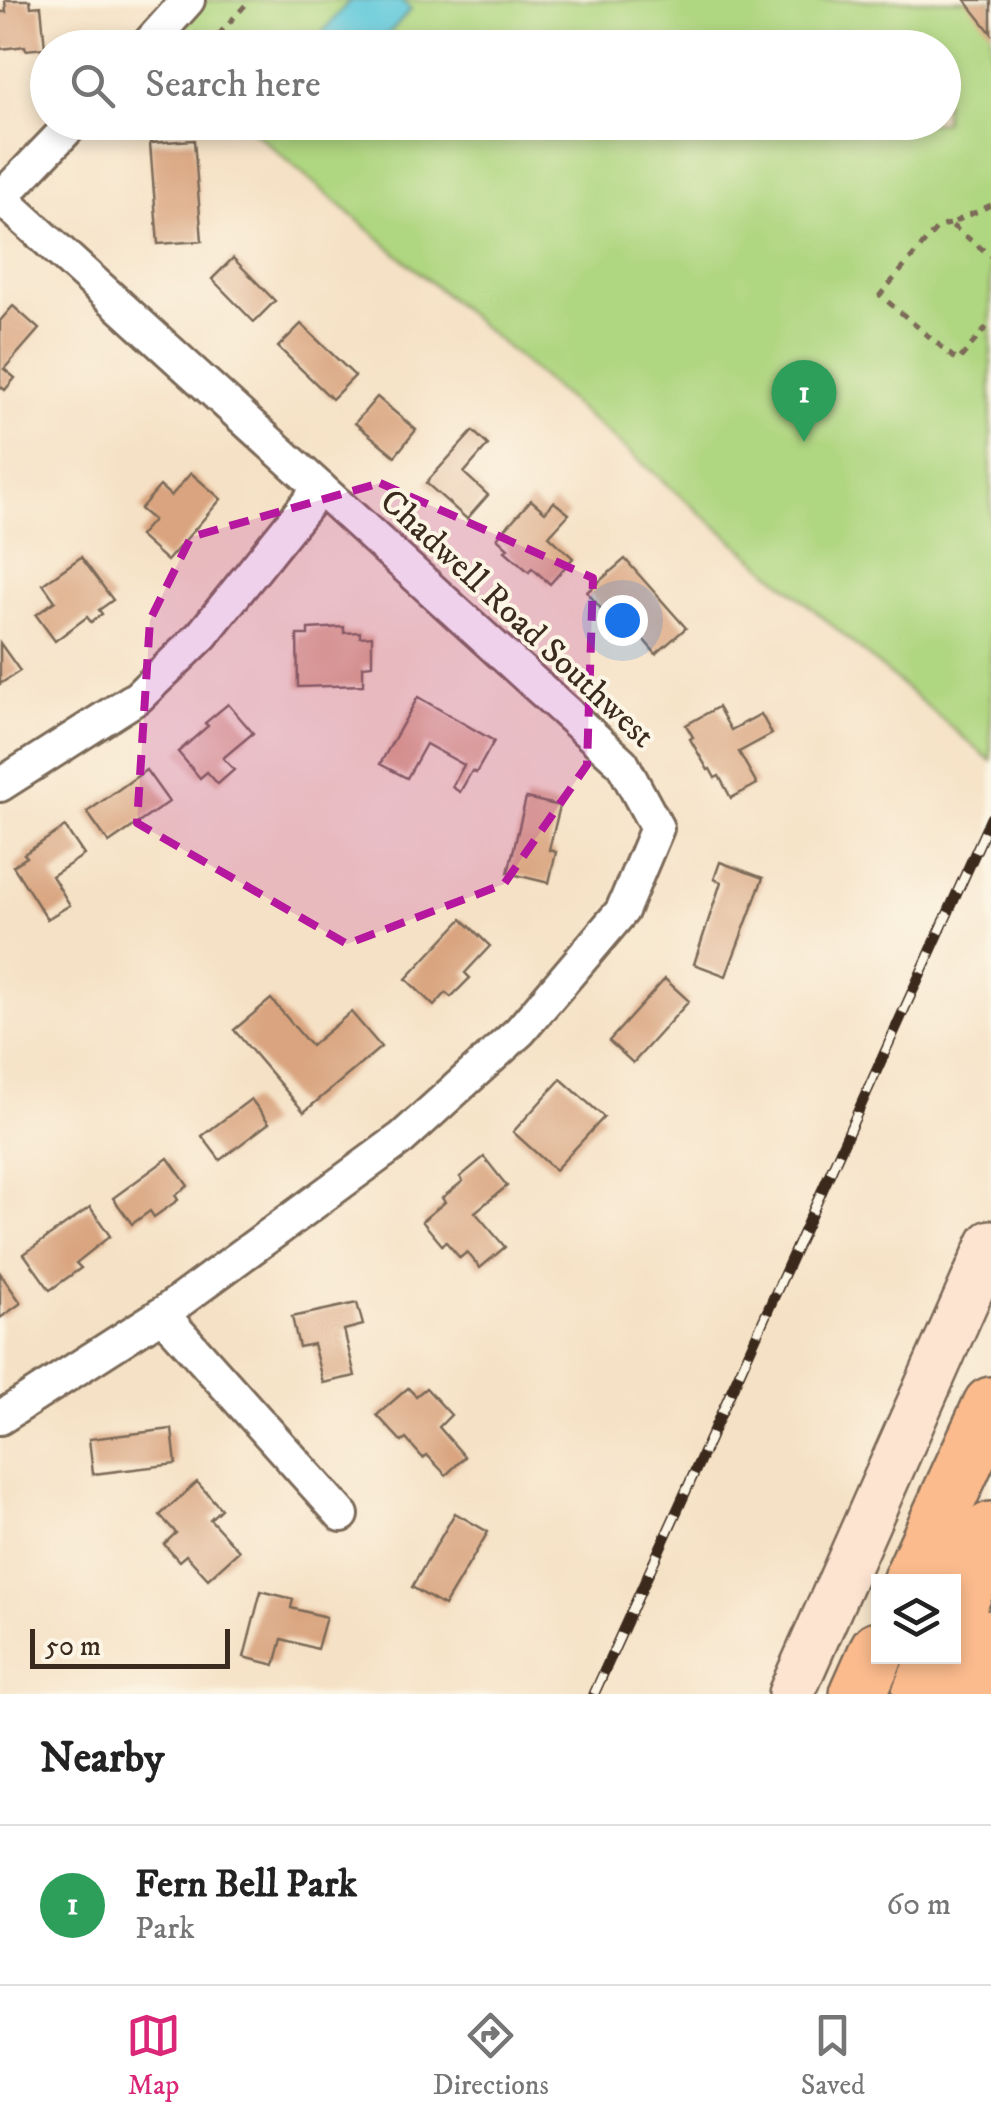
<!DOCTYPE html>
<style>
body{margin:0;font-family:"IM FELL DW Pica",serif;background:#f6f6f6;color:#222}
.controls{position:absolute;right:30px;bottom:30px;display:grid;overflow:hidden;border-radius:0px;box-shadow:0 5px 15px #0003}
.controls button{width:90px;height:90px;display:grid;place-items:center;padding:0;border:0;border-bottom:2px solid #e0e0e0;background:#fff;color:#222;font:50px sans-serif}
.scale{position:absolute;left:30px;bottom:25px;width:200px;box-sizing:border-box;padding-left:10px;border:5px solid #3b2a1e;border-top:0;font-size:28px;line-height:35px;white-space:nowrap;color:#3b2a1e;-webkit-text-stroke:8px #fcf5e5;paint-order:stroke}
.you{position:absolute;left:622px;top:620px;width:35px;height:35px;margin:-25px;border:8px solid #fff;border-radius:50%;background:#1a73e8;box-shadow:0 0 0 15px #1a73e833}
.badge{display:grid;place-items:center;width:65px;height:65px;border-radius:50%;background:#db2777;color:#fff;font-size:32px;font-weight:700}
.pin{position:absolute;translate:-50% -82px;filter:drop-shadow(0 2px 5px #0008)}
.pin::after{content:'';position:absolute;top:52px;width:35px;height:30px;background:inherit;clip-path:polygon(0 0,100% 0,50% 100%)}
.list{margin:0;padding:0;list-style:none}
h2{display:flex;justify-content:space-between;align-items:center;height:130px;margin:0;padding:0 40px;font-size:42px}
h2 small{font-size:32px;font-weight:400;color:#767676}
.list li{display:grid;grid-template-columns:65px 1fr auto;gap:30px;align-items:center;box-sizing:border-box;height:160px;padding:0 40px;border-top:2px solid #e0e0e0}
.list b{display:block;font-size:38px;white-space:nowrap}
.list p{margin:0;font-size:32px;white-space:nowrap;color:#767676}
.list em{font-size:32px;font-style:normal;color:#767676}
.icon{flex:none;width:55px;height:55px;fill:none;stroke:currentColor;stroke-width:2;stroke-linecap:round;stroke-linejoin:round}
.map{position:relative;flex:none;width:991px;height:1694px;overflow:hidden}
.search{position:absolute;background:#fff;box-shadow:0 5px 15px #0003;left:30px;right:30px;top:30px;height:110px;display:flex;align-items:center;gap:25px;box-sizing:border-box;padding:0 35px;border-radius:55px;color:#767676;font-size:38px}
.sheet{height:290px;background:#fff}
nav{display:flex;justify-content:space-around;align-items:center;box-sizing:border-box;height:140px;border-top:2px solid #e0e0e0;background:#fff;font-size:28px;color:#767676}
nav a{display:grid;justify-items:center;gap:5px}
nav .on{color:#db2777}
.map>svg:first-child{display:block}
.green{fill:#afd680;stroke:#75804f;stroke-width:2.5}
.water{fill:#60c9db;stroke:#4e7a7c;stroke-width:2.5}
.building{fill:#d9a47f}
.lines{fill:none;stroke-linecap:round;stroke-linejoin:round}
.minor-casing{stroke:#7c6a58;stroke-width:38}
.secondary-casing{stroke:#7c6a58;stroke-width:50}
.motorway-casing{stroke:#7c6a58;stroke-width:60}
.path{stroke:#7c6a58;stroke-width:5;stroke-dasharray:8 8;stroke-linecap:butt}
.minor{stroke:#fff;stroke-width:32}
.secondary{stroke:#fde4d1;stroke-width:45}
.motorway{stroke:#fbbb8d;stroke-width:55}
.rail-casing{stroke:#3b2a1e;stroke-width:11}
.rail{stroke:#fcf5e5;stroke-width:8;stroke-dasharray:22;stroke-linecap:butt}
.marked{fill:#b5179e;fill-opacity:0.2;stroke:#b5179e;stroke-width:8;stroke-dasharray:20 12;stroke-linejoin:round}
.labels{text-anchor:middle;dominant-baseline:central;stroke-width:8;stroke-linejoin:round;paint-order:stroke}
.street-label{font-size:35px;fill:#3b2a1e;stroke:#fcf5e5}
</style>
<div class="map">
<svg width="991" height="1694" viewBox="0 0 991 1694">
<rect width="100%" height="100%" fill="#fcf5e5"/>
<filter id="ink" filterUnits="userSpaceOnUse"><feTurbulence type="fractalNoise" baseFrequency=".01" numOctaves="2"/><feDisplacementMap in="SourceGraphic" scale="20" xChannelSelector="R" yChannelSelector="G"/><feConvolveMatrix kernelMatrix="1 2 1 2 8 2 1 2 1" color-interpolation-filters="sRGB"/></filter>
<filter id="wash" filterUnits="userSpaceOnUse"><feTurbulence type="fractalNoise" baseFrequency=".0048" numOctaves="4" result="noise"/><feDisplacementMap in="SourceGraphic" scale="40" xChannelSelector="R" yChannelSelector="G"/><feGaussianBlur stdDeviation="2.25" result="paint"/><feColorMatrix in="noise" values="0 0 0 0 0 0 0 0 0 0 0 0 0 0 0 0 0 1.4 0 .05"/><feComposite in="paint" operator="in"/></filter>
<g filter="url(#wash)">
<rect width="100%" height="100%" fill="#f5e1c5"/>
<!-- green -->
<polygon class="green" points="206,0 991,0 991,761 244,123 944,122 944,48 165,48"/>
<!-- water -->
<polygon class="water" points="350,0 401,0 411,9 376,47 317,47 309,41 314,36 318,38"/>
<g id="blocks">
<!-- building -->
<g class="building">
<polygon points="5,0 30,0 31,7 41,6 45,48 26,50 25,46 0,49 0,12 6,12"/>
<polygon points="965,0 991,0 991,33"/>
<polygon points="194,140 202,241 158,244 150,143"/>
<polygon points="233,258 275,301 254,322 212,279"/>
<polygon points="13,306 39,329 4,369 15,378 5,390 0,386 0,321"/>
<polygon points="301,324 355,376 332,399 278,347"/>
<polygon points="377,397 416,430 395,456 355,423"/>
<polygon points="473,431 488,445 464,473 488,495 467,519 426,483"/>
<polygon points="191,473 221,499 167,561 139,536 153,520 140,509 160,486 171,496"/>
<polygon points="531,500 545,512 554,502 569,514 549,536 573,558 550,584 532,568 529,572 505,551 508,548 497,538"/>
<polygon points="81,557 113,600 99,610 102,614 91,622 87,617 55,641 36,615 55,601 43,584"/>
<polygon points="625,559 686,628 656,654 637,632 633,635 614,613 608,617 587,592"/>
<polygon points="344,627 344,633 360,632 360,637 372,636 372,665 363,666 363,685 298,687 297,635 308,635 308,629"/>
<polygon points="0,643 20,671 0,684"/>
<polygon points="418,697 494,741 476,773 472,771 460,792 452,787 464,765 426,744 407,778 380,764"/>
<polygon points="228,704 253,733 223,758 234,770 218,784 207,772 200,778 178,752 208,726 205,723"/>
<polygon points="718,707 731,730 761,714 772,734 739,752 757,784 731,798 719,776 715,778 710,769 708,770 690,739 693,737 686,725"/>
<polygon points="146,770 169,802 109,843 87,812"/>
<polygon points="526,798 560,806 549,850 556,852 549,883 508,873"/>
<polygon points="65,827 84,855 52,876 70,905 47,919 13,866 27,857 24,854"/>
<polygon points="720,862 763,878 726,976 694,964 721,882 714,879"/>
<polygon points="462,919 490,946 465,973 470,978 451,997 446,993 434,1006 406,979"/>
<polygon points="665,979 689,1001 633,1063 609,1041"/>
<polygon points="271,999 311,1046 351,1012 381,1047 304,1112 234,1030"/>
<polygon points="561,1079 604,1117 555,1170 513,1132"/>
<polygon points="251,1099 269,1123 220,1160 202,1136"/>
<polygon points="484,1157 507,1186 475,1212 505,1247 480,1268 467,1252 460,1258 446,1242 442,1245 422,1221 445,1202 442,1198 463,1181 460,1177"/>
<polygon points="168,1158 188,1186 175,1195 178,1200 154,1217 150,1211 132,1224 113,1198"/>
<polygon points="90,1207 110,1236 76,1263 81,1268 50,1290 24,1254"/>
<polygon points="0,1273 21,1303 0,1318"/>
<polygon points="357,1303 363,1325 344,1330 355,1376 323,1383 313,1344 299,1347 292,1317"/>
<polygon points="408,1388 416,1396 426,1388 451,1415 439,1427 465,1457 446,1475 427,1455 423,1458 406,1439 402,1442 377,1415"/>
<polygon points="172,1429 176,1464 93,1474 89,1439"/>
<polygon points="197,1482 221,1509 210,1519 239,1551 208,1579 186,1555 179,1561 164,1544 176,1533 160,1515"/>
<polygon points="455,1513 488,1532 444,1606 412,1587"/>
<polygon points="261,1591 293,1599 291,1608 326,1617 317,1649 282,1639 275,1665 244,1657"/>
</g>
</g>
</g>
<g filter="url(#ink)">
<use href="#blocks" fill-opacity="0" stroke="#7c6a58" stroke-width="2.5"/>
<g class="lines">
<defs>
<g id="minor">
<polyline points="145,48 188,0"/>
<polyline points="0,197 622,763 657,828 622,911 520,1031 402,1138 162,1314 0,1418"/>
<polyline points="0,199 74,122"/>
<polyline points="0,785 138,697 202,635 320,488"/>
<polyline points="162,1314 342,1515"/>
</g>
<polyline id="secondary" points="791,1694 991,1243"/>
<g id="motorway">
<polyline points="910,1582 991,1405"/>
<polyline points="954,1616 991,1530"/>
<polyline points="858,1694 878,1649"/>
<polyline points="920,1694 936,1656"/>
<polyline points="964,1694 991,1638"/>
</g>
</defs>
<!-- minor casing -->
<use href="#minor" class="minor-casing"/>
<!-- secondary casing -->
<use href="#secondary" class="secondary-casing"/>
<!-- motorway casing -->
<use href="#motorway" class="motorway-casing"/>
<!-- path -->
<g class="path">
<polyline points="195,33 209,45 250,0"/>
<polyline points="991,205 950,224 991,256"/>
<polyline points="950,224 938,227 880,295 958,361 991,322"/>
</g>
<!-- minor -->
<use href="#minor" class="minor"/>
<!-- secondary -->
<use href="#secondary" class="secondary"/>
<!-- motorway -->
<use href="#motorway" class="motorway"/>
<defs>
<polyline id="rail" points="594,1694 991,818"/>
</defs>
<!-- rail casing -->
<use href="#rail" class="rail-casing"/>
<!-- rail -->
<use href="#rail" class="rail"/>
</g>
</g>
<!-- marked area -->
<path class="marked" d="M380,483L593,578L587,765L504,884L347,944L137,823L150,620L191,537Z"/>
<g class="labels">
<!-- street labels -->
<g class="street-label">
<text transform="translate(517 619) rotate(43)">Chadwell Road Southwest</text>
</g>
</g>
</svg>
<div class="controls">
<button><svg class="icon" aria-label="layers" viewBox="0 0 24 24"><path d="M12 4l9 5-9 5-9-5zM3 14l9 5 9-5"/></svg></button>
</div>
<div class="scale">50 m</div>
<div class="you"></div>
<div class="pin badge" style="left:804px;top:442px;background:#2e9e5b">1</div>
<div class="search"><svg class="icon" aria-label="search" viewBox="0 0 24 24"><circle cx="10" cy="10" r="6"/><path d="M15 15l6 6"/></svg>Search here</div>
</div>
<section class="sheet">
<h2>Nearby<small></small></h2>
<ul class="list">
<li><span class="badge" style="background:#2e9e5b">1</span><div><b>Fern Bell Park</b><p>Park</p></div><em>60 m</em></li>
</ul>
</section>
<nav>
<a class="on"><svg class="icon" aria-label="map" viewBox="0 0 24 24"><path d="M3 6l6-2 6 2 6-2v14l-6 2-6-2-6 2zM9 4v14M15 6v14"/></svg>Map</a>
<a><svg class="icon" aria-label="directions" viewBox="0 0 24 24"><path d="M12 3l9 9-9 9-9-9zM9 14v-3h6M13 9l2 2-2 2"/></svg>Directions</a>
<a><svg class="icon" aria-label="saved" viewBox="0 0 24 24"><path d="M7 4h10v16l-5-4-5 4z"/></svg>Saved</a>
</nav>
